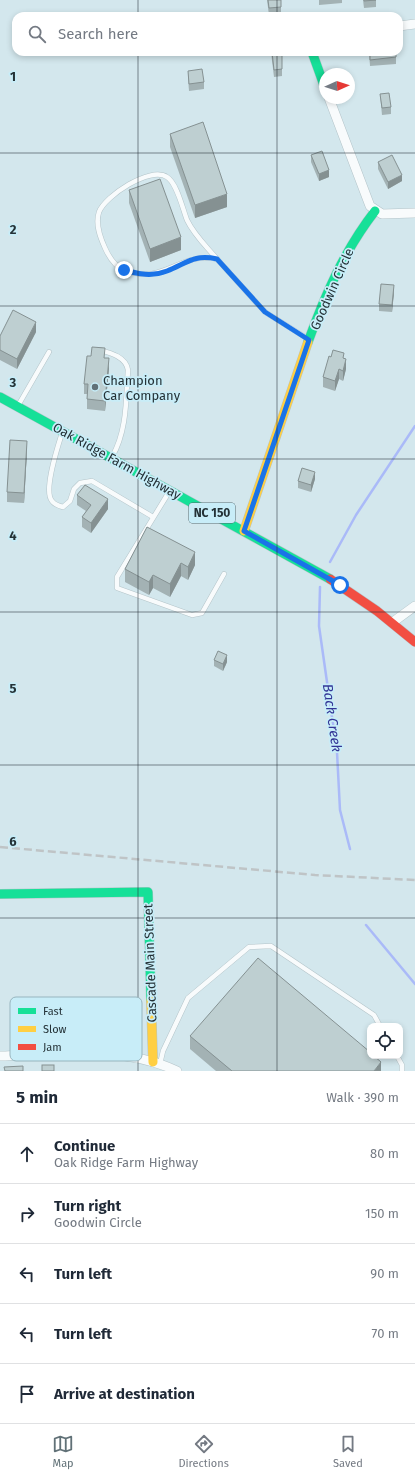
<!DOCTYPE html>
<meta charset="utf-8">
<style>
body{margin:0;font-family:"Fira Sans",sans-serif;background:#f6f6f7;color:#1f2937}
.controls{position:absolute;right:12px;bottom:12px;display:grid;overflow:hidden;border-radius:8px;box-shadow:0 2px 6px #0003}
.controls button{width:36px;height:36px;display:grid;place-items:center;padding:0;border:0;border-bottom:1px solid #e0e1e3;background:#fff;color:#1f2937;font:20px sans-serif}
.compass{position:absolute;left:319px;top:68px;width:36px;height:36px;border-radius:50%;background:#fff;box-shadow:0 2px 6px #0003;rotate:87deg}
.stop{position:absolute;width:12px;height:12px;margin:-9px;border:3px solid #1a73e8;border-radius:50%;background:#fff}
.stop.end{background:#1a73e8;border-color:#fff;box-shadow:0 1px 4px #0008}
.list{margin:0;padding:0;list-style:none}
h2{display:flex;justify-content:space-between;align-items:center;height:52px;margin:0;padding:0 16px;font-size:17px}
h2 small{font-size:13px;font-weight:400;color:#747a83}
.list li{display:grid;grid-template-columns:26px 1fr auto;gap:12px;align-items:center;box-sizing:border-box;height:60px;padding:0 16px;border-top:1px solid #e0e1e3}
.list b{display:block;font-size:15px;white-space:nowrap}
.list p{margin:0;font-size:13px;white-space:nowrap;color:#747a83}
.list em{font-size:13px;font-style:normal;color:#747a83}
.icon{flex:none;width:22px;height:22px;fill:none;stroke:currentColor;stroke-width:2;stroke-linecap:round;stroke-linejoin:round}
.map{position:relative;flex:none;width:415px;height:1071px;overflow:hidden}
.search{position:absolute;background:#fff;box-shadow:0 2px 6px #0003;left:12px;right:12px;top:12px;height:44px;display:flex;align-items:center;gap:10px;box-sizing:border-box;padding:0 14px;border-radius:12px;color:#747a83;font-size:15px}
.sheet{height:352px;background:#fff}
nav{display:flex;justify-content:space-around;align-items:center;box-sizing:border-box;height:56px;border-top:1px solid #e0e1e3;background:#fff;font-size:11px;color:#747a83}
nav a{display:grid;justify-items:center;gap:2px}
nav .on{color:#617177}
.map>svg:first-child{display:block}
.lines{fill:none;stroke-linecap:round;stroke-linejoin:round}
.stream{stroke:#aabaf8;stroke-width:2.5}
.lane-casing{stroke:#b4c4c9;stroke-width:5.5}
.street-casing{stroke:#b4c4c9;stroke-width:10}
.fast-casing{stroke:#b4c4c9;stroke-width:10}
.slow-casing{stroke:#b4c4c9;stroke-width:10}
.jam-casing{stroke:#b4c4c9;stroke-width:10}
.lane{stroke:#f8fbfc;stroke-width:4.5}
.street{stroke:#f8fbfc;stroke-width:9}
.fast{stroke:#16e098;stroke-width:9}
.slow{stroke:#ffcf43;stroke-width:9}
.jam{stroke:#f24e42;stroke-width:9}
.rail{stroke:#bfc4c6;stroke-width:2.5;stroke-dasharray:8 4;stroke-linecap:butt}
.wall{fill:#a3b2b4}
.shaded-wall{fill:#859192}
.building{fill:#becfd1;stroke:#859192}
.route{stroke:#1a73e8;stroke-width:5}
.grid{fill:none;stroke:#243237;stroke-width:1;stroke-opacity:0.55}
.poi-dot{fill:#617177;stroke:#c8edf8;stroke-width:1.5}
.labels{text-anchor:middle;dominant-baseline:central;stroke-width:3.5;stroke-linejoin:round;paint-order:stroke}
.shield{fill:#c8edf8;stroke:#556a71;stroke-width:1}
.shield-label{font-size:12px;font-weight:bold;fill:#243237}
.street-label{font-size:13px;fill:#243237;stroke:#c8edf8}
.poi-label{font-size:13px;fill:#243237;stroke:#c8edf8;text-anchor:start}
.water-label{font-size:14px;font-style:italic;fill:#323596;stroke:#c8edf8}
.key{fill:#c8edf8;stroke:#97b5be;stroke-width:1}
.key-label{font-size:11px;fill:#243237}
.grid-label{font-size:13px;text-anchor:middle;font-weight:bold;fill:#243237;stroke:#c8edf8;stroke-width:3.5;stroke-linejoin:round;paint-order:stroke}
</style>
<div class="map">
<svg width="415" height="1071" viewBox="0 0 415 1071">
<rect width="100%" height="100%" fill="#d3e7ed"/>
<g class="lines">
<!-- stream -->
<g class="stream">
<polyline points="330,562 356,515 415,426"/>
<polyline points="320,587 319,626 337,752 340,810 350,849"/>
<polyline points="366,925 415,984"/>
</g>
<defs>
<g id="lane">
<path d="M217,259C180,251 164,286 124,270C114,266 109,257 105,248C100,237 95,224 99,212C105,196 150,166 167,177C177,183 183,210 187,220C194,235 207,247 217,259L218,260L265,312L308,339"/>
<path d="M100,350C111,353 126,357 128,370C126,400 127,431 112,457"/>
<polyline points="19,404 49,352"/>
<path d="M62,433C58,446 43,491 52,501C54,504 59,506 63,507L70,501L74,489L80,483L92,481L153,517"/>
<polyline points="169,492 117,577 117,588 192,615 202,613 224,574"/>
<polyline points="397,1056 402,1065 402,1071"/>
<polyline points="160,1064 163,1051 188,998 249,947 271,946 374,1015 380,1026"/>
</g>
<g id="street">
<polyline points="399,26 415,24"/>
<polyline points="329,98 370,206 382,214 415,213"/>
<polyline points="393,622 415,606"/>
<path d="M0,1056C58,1054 123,1045 177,1071"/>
</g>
<g id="fast">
<polyline points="312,52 325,88"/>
<path d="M308,342C325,295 344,251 375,211"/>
<polyline points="0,397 330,579"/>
<polyline points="0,894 148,892 151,1000"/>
</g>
<g id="slow">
<polyline points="244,531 308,342"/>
<polyline points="151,1000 153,1062"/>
</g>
<polyline id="jam" points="330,579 377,611 415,642"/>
</defs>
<!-- lane casing -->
<use href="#lane" class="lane-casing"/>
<!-- street casing -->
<use href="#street" class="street-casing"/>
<!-- fast casing -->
<use href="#fast" class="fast-casing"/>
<!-- slow casing -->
<use href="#slow" class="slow-casing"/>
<!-- jam casing -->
<use href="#jam" class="jam-casing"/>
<!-- lane -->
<use href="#lane" class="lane"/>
<!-- street -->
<use href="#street" class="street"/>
<!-- fast -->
<use href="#fast" class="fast"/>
<!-- slow -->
<use href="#slow" class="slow"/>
<!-- jam -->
<use href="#jam" class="jam"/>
<!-- rail -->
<polyline class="rail" points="0,847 315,875 415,880"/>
</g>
<!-- wall -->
<g class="wall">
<polygon points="267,0 281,0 281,14 269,15"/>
<polygon points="319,0 342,0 342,3 319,5"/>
<polygon points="363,0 376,0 376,7 364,8"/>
<polygon points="271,52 282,52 282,76 274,77"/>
<polygon points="369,52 396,52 396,64 370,66"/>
<polygon points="188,71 204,82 204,89 189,91 188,78"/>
<polygon points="380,94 391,107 391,114 382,115"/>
<polygon points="170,134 227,207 195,218 170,147"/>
<polygon points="311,155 329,177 319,181 311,162"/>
<polygon points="378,162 402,181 388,189 378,169"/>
<polygon points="129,190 181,250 150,262 129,203"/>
<polygon points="394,292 392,312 379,311 379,304"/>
<polygon points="36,332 17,369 0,360 0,336"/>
<polygon points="331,357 344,358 346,369 343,381 339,379 335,391 323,387 323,377"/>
<polygon points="105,358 109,368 105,411 87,409 87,394 84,394 84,384"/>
<polygon points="27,451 24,503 7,502 7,492"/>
<polygon points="315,479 311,492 298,488 298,481"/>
<polygon points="77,495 108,509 91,533 82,527 82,517 86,511 77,505"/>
<polygon points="147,527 195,565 188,580 181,576 170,597 153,588 149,595 125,582 125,569"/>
<polygon points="214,660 227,662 223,671 214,666"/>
<polygon points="190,1036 381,1071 216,1071 190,1049"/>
</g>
<!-- shaded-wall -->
<g class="shaded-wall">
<polygon points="329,170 329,177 319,181 319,174"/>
<polygon points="402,175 402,181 388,189 388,182"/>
<polygon points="227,194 227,207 195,218 195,205"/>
<polygon points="181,237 181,250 150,262 150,249"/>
<polygon points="394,285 394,292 392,312 392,305"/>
<polygon points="36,322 36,332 17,369 17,359"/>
<polygon points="109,358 109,368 105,411 105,401"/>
<polygon points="346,359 346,369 343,381 343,371"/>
<polygon points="339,369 339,379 335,391 335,381"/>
<polygon points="27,441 27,451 24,503 24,493"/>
<polygon points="315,472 315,479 311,492 311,485"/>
<polygon points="108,499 108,509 91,533 91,523"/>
<polygon points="195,552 195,565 188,580 188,567"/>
<polygon points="181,563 181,576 170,597 170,584"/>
<polygon points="153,575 153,588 149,595 149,582"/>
<polygon points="227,655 227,662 223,671 223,664"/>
<polygon points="381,1062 381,1071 374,1071"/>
</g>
<!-- building -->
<g class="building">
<polygon points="268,0 281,0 281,7 269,8"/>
<polygon points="364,0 376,0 364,1"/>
<polygon points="272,52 282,52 282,69 274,70"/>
<polygon points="370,52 396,52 396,57 370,60"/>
<polygon points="202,69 204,82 189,84 188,71"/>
<polygon points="389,93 391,107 382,108 380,94"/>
<polygon points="203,122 227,194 195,205 170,134"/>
<polygon points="322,151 329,170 319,174 311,155"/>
<polygon points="392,155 402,175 388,182 378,162"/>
<polygon points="160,179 181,237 150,249 129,190"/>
<polygon points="381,284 394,285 392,305 379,304"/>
<polygon points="13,310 36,322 17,359 0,350 0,336"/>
<polygon points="92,347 105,348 104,358 109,358 105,401 87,399 88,384 84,384 87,356 91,356"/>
<polygon points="333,350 344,353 343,358 346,359 343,371 339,369 335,381 323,377 329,356 331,357"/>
<polygon points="10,440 27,441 24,493 7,492"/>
<polygon points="302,468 315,472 311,485 298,481"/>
<polygon points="85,485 108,499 91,523 82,517 91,505 77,495"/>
<polygon points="147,527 195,552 188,567 181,563 170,584 153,575 149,582 125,569"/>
<polygon points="218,651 227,655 223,664 214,660"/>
<polygon points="258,958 370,1052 370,1056 374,1056 381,1062 374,1071 232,1071 190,1036"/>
<rect x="42" y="1065" width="12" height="6"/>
<polygon points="23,1066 23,1071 5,1071 4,1067"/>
</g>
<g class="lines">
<!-- route -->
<path class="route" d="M124,270C138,274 152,277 167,271C187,263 194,254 217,259L265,312L309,340L244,531L340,585"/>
</g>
<!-- grid -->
<path class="grid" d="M138,0V16M277,0V16M138,52V1071M277,52V1071M0,153H415M0,306H415M0,459H415M0,612H415M0,765H415M0,918H415"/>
<!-- markers -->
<circle class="poi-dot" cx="95" cy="387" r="4"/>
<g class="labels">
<!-- shield labels -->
<rect class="shield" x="189" y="503" width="46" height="20" rx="3"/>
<g class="shield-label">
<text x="212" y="513">NC 150</text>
</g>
<!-- street labels -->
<g class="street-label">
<text transform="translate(332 289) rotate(-66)">Goodwin Circle</text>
<text transform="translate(117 461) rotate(29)">Oak Ridge Farm Highway</text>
<text transform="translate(150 963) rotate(-92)">Cascade Main Street</text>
</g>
<!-- poi labels -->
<g class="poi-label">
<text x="103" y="380">Champion<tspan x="103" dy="15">Car Company</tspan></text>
</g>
<!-- water labels -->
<g class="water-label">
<text transform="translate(332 718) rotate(82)">Back Creek</text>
</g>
</g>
<!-- legend -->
<rect x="10" y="997" width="132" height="64" rx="6" class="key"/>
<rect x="18" y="1008" width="18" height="6" fill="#16e098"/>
<rect x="18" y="1026" width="18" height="6" fill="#ffcf43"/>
<rect x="18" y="1044" width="18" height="6" fill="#f24e42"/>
<g class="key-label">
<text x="43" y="1015">Fast</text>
<text x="43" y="1033">Slow</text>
<text x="43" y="1051">Jam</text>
</g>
<g class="grid-label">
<text x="13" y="81">1</text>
<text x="13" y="234">2</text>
<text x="13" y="387">3</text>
<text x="13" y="540">4</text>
<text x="13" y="693">5</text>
<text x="13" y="846">6</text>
</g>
</svg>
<div class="controls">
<button><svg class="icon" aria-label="locate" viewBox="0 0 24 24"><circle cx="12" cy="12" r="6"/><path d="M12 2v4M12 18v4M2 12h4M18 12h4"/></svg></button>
</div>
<svg class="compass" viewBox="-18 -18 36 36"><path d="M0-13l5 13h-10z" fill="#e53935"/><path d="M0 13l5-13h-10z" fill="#747a83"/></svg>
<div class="stop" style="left:340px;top:585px"></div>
<div class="stop end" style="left:124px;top:270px"></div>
<div class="search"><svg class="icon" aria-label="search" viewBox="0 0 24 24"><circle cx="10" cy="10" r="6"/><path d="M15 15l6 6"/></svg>Search here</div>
</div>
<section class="sheet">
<h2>5 min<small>Walk · 390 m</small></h2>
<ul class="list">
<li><svg class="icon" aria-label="ahead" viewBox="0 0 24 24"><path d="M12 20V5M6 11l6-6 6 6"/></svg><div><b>Continue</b><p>Oak Ridge Farm Highway</p></div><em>80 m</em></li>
<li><svg class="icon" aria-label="right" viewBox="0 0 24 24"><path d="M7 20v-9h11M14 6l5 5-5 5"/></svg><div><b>Turn right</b><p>Goodwin Circle</p></div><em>150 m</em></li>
<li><svg class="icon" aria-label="left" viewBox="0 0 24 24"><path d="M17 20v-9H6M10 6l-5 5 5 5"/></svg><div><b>Turn left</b></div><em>90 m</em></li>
<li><svg class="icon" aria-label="left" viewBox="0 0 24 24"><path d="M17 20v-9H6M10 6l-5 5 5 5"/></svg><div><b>Turn left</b></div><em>70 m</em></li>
<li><svg class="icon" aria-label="arrive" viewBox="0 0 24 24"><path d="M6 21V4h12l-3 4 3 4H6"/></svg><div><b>Arrive at destination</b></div></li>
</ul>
</section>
<nav>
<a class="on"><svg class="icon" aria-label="map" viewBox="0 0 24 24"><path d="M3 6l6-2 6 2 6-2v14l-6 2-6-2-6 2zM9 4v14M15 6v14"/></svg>Map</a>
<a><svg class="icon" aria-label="directions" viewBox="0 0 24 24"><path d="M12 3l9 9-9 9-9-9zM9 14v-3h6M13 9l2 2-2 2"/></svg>Directions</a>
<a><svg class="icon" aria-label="saved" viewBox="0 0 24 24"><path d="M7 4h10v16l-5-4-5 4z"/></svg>Saved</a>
</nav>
